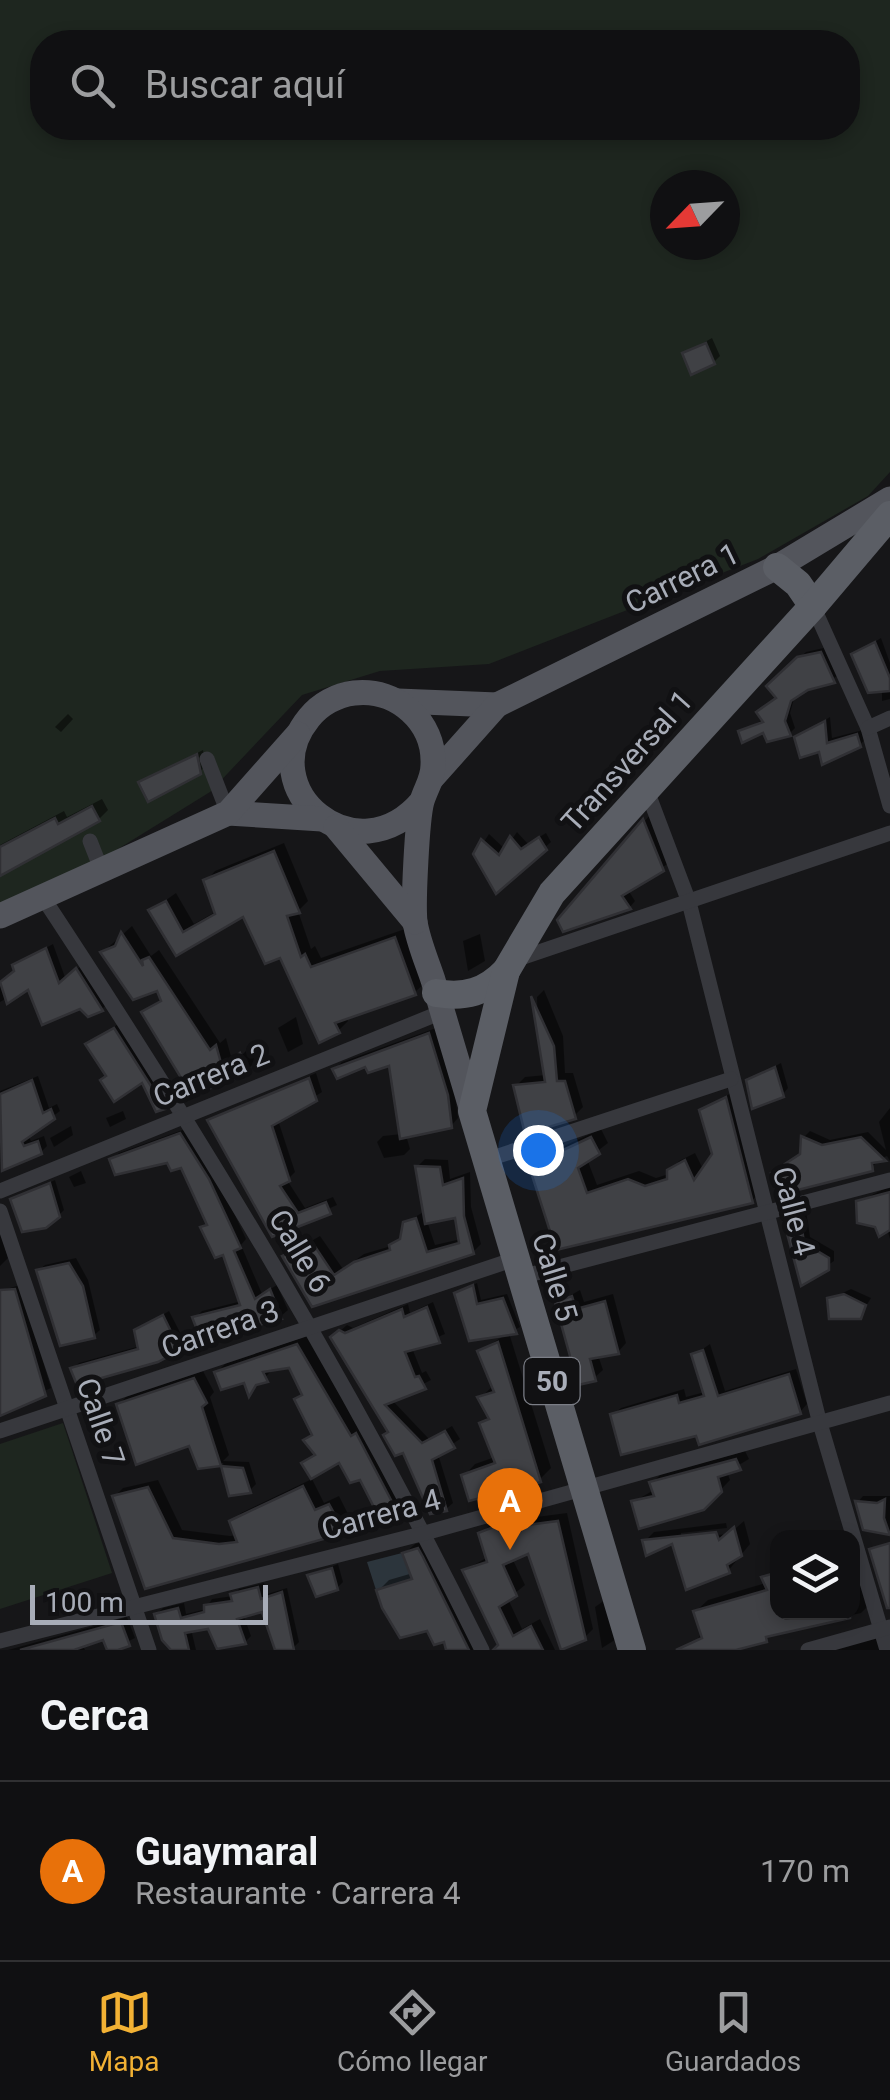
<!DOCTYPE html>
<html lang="es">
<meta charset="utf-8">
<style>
body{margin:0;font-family:Roboto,sans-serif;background:#1e1e20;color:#f1f3f6}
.controls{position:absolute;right:30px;bottom:30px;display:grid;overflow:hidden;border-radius:20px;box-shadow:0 5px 15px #0003}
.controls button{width:90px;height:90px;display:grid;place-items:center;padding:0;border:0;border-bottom:2px solid #303032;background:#101012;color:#f1f3f6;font:50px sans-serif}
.compass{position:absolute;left:650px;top:170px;width:90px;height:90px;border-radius:50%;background:#101012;box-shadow:0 5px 15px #0003;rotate:245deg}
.scale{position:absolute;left:30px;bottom:25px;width:238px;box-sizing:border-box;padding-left:10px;border:5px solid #a8adb8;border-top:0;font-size:28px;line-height:35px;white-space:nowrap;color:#a8adb8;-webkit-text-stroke:8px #111113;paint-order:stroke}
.you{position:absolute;left:538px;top:1150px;width:35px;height:35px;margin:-25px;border:8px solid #fff;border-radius:50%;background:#1a73e8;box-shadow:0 0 0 15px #1a73e833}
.badge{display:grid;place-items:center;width:65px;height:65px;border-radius:50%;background:#f2b134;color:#fff;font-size:32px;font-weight:700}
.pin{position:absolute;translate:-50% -82px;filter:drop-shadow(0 2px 5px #0008)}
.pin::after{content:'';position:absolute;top:52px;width:35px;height:30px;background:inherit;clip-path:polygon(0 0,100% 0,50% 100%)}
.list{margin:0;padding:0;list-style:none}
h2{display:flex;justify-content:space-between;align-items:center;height:130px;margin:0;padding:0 40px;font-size:42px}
h2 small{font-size:32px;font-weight:400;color:#9c9d9f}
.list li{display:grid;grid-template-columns:65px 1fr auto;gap:30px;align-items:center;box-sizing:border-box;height:180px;padding:0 40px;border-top:2px solid #303032}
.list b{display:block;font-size:38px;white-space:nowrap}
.list p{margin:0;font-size:32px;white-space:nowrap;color:#9c9d9f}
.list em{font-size:32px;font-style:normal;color:#9c9d9f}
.icon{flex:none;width:55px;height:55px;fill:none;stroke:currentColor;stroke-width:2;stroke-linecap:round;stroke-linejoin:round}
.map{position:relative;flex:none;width:890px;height:1650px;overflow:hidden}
.search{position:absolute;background:#101012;box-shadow:0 5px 15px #0003;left:30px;right:30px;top:30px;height:110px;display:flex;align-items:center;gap:25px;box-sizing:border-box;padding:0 35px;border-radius:40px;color:#9c9d9f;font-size:38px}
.sheet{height:310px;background:#101012}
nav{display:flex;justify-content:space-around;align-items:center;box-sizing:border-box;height:140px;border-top:2px solid #303032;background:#101012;font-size:28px;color:#9c9d9f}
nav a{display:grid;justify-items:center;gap:5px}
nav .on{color:#f2b134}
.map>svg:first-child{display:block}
.green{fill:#1e261f;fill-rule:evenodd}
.water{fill:#2c353c}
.shadow{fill:#0007;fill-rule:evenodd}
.building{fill:#404145;stroke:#303034;stroke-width:2.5}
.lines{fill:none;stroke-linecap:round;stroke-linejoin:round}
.minor{stroke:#37383d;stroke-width:15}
.primary{stroke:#53555c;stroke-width:25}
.trunk{stroke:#5b5e65;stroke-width:28}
.labels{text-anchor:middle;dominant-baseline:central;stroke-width:10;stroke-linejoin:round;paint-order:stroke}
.shield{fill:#111113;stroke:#7b7e86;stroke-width:2.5}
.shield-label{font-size:28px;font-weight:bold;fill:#a8adb8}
.street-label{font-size:30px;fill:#a8adb8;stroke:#111113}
</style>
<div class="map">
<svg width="890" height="1650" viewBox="0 0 890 1650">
<rect width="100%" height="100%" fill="#161618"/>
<!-- green -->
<g class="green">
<path d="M0,0H890V472L868,496L758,559L489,664L380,671L302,695L210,792L42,896L0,916ZM42,42H848V128H42ZM665,185H725V245H665Z"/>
<polygon points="63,1423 112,1573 0,1609 0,1444"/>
</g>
<!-- water -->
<polygon class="water" points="402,1553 412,1579 376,1590 367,1562"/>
<!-- shadow -->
<g class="shadow">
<polygon points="712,338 720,356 714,362 684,354"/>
<polygon points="881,638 890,663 890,699 882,701 882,689 866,675 860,677 854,655"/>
<polygon points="828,647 840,675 795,695 790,713 795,728 789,734 741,732 764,719 778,697 770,686 806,652"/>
<polygon points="68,714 73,719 61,732 55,727"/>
<polygon points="830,717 832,738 863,730 866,738 860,745 821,748 797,737"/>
<polygon points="203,750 206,766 199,772 141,782"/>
<polygon points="102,799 108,810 99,819 0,873 0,845 64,811 67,817"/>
<polygon points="650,815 669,863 628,890 635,901 630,907 565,929 560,920"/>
<polygon points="517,832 528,844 546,833 551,842 497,890 476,854 489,834 505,849"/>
<polygon points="284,843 308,901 298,911 311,949 315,946 321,958 405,929 425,983 415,992 346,1017 348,1021 338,1031 244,913 177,952 152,910 176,893 194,924 217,911 206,881 215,871"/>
<polygon points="132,926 151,956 159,950 220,1043 226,1038 233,1064 250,1047 256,1061 247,1070 193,1093 144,1012 163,998 158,988 103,952"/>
<polygon points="480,934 485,961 468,971 463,941"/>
<polygon points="53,944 66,980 83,964 108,1003 102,1009 88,1014 80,1006 29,986 0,1002 0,983 17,970 15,965"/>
<polygon points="544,990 563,1036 565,1073 573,1073 583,1107 574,1116 516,1086 525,1077 546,1075 538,1041 537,997"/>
<polygon points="296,1017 303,1044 288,1052 278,1028"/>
<polygon points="123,1021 172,1099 164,1107 157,1109 143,1080 108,1075 88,1044"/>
<polygon points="436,1028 454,1087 458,1118 451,1126 406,1135 410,1149 404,1155 384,1158 377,1142 383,1136 402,1134 391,1062 335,1069 342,1062"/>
<polygon points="781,1063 788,1088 782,1095 748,1081"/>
<polygon points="316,1073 322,1092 278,1120 295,1172 287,1180 305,1208 333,1197 337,1205 273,1233 210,1121"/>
<polygon points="38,1076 49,1108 57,1104 60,1111 28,1135 31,1141 44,1136 47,1146 41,1152 2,1164 0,1091"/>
<polygon points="736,1090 761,1191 752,1201 558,1247 532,1166 542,1156 601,1129 608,1143 587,1159 597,1185 639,1171 656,1178 669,1174 679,1161 695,1153 704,1171 715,1155 701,1111"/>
<polygon points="890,1108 890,1161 887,1156 878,1160 871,1169 803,1153 804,1137 810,1131 830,1140 868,1132 886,1150 879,1122"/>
<polygon points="123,1111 126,1119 110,1127 106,1118"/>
<polygon points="71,1126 73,1135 54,1147 50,1138"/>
<polygon points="188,1128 215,1172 246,1239 241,1245 262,1294 277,1285 288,1310 281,1316 202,1337 195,1318 202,1311 242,1301 225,1252 203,1227 209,1222 183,1165 169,1160 112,1160 119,1153"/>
<path d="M425,1159L448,1160L450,1179L470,1172L471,1207L481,1244L473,1252L314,1304L285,1256L320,1236L343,1269L364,1254L391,1246L403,1236L405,1223L425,1211L417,1167ZM457,1215L461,1239L435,1245L427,1221Z"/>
<polygon points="81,1171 86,1183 74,1187 69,1177"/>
<polygon points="55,1180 64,1210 59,1215 12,1200"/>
<polygon points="890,1186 890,1239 887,1229 858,1202"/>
<polygon points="806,1211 810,1237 834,1251 834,1261 803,1282 787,1223"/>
<polygon points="0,1228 8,1258 0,1266"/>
<polygon points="76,1258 88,1280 100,1330 93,1336 38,1271 45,1265"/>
<polygon points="477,1283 481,1300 507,1294 520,1327 509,1333 551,1468 539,1480 464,1476 475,1464 495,1457 482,1424 490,1416 480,1398 494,1385 480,1352 503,1336 457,1293"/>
<polygon points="20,1285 51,1388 0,1412 0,1291"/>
<polygon points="851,1289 871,1298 860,1316 830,1299"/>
<polygon points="580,1290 584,1302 613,1294 626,1343 618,1352 598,1355 603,1370 594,1378 557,1303"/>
<polygon points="433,1302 445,1334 412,1348 422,1373 426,1371 431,1380 392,1400 429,1439 452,1426 460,1439 438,1454 453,1503 446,1509 390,1431 333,1337 347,1325 353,1328 408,1304 410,1313"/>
<polygon points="169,1311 185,1342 179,1348 73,1368 79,1363 140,1346 136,1331"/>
<polygon points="307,1336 408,1508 399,1516 340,1459 304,1463 316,1452 306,1440 314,1433 297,1400 303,1393 291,1366 274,1368 250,1393 246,1380 217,1372 226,1363"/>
<polygon points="710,1344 725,1391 796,1369 807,1404 800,1412 698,1432 613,1415 621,1408 684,1389 686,1397 705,1392 694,1355"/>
<polygon points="203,1371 214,1392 210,1397 229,1455 223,1461 249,1462 256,1484 250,1490 231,1493 223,1463 199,1466 190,1443 118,1405 127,1396"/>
<polygon points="745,1451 749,1459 727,1472 730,1480 703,1508 633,1502 654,1490 652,1483 661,1474"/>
<polygon points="312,1479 324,1503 339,1496 352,1522 343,1531 146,1586 114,1497 123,1488 158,1480 182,1530 230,1536 237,1535 232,1522 241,1513"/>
<polygon points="863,1496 890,1496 890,1532 865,1528 858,1502"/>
<polygon points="567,1513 593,1629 584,1638 529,1550 512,1558 525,1585 508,1599 522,1629 540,1619 555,1650 505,1650 465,1570 488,1557 481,1534 490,1525 518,1514 521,1519"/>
<polygon points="744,1521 750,1544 728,1571 674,1541 645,1541 654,1532 726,1523 727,1528 681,1533 681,1538 729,1534"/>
<polygon points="428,1540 488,1650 448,1650 445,1639 379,1590 389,1580 413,1573 405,1553 415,1544"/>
<polygon points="852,1542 873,1601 861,1613 773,1633 766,1640 730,1650 691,1650 701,1634 696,1611 708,1600 766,1583 764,1578 778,1565 778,1612 852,1612"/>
<polygon points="338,1564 343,1582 337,1588 310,1575"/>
<polygon points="264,1583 267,1594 287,1588 299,1642 293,1648 278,1650 263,1609 243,1614 251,1636 245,1642 210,1626 191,1629 196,1650 172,1650 157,1614 163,1608 184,1603 186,1614 206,1609 212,1599 233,1596 239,1589"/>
<polygon points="605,1600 618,1638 602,1648 595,1607"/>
<polygon points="127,1617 135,1638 111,1650 105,1636 82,1644 85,1650 8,1650"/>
<polygon points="885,1633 889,1650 820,1650"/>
</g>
<!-- building -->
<g class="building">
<polygon points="706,343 715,364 691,375 682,353"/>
<polygon points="875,642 890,678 890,691 868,693 851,654"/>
<polygon points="821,652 835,683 808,690 791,701 785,721 791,736 767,742 763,733 742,743 738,731 763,722 756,712 776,698 766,686 797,657"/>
<polygon points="825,721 827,743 857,734 861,747 822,765 819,752 800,758 794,737"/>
<polygon points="197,754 201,774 148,802 138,782"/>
<polygon points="92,806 100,821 0,876 0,847 55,818 58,824"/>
<polygon points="643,819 664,871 622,896 631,909 563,932 557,920"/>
<polygon points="510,836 521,849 539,837 547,850 496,894 473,854 481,839 499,855"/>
<polygon points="274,851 300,913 287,916 301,957 305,954 311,967 395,937 416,995 335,1023 340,1033 319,1043 280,958 265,964 243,917 176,956 148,910 166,901 183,932 215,914 203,880"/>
<polygon points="121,932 143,966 142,960 149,957 210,1050 216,1045 223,1070 240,1053 249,1072 192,1096 141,1012 161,1001 157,991 133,1000 100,952 115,946"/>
<polygon points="46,948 59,983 76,968 103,1011 88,1017 80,1009 42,1025 28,990 7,1004 0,982 14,971 12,965"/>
<polygon points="531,996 554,1046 557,1081 565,1081 576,1119 525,1134 513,1085 545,1082"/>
<polygon points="114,1028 151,1086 165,1109 156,1112 142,1083 114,1102 100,1080 106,1076 85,1044"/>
<polygon points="429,1033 448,1095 452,1128 400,1139 389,1066 368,1073 365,1067 337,1079 332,1069"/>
<polygon points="775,1067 784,1097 752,1109 746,1080"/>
<polygon points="309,1078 317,1101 272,1126 290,1181 280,1186 298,1213 326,1202 331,1214 272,1237 207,1120"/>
<polygon points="32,1080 43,1113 51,1109 55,1119 22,1142 24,1146 38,1141 42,1154 2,1171 0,1094"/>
<polygon points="726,1097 753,1203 556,1250 529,1166 591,1137 600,1154 578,1168 587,1193 628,1179 645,1186 667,1179 667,1170 685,1160 694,1180 712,1154 699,1110"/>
<polygon points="180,1133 209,1179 241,1248 234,1251 255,1299 270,1289 282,1319 201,1340 192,1317 240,1305 223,1255 215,1258 200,1227 207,1225 181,1168 171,1171 167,1163 115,1175 109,1159"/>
<polygon points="801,1136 822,1145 861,1137 886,1161 872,1163 873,1171 778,1195 771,1173 800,1154"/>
<polygon points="415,1166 440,1167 443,1185 463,1178 464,1216 474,1254 312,1307 282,1256 312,1242 334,1275 354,1262 390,1250 389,1245 400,1239 403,1222 416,1218 427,1252 459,1243 455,1218 425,1224"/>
<polygon points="50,1183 60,1217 46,1228 22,1232 10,1199"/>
<polygon points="890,1192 890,1230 879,1237 875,1227 857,1223 856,1201"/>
<polygon points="800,1215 804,1243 829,1258 829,1270 801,1286 784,1222"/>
<polygon points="69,1263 83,1286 95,1338 60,1346 36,1270"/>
<polygon points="473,1285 477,1304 503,1298 517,1334 469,1341 454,1293"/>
<polygon points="15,1289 46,1396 0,1416 0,1290"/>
<polygon points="844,1294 866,1305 861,1319 829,1319 827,1298"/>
<polygon points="572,1296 576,1309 605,1301 619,1354 590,1359 596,1381 578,1385 555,1302"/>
<polygon points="427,1307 440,1343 405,1352 415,1377 419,1376 426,1389 385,1405 422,1443 445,1431 455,1448 432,1460 447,1511 430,1514 403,1453 395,1456 383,1435 388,1432 330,1337 339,1330 345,1333 402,1309 404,1317"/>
<polygon points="163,1315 180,1350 158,1362 77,1385 70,1368 138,1349 134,1330"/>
<polygon points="498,1342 541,1482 469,1501 461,1475 495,1463 479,1423 489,1419 477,1397 494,1392 477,1351"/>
<polygon points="297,1344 351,1436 356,1433 401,1519 382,1523 360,1480 350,1483 339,1463 311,1479 301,1463 315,1455 303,1440 312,1435 294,1399 302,1395 289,1368 263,1372 268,1382 256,1385 249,1397 244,1383 221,1390 214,1372"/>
<polygon points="703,1350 718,1396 789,1374 801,1414 699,1445 696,1436 621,1455 610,1414 677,1395 679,1403 704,1396 691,1354"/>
<polygon points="194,1378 207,1403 202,1407 221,1466 198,1469 189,1446 136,1465 116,1404"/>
<polygon points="736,1459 741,1470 718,1477 722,1492 704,1510 639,1529 631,1501 654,1496 649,1482"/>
<polygon points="221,1466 243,1468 251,1493 229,1496"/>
<polygon points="303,1486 315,1510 329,1504 345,1533 145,1589 112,1496 148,1487 173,1538 219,1544 237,1542 229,1521"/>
<polygon points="885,1499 884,1518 890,1535 863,1530 855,1501 877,1503"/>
<polygon points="509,1521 512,1527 558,1521 586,1640 561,1650 528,1554 503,1565 517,1596 499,1607 513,1636 531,1626 543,1650 493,1650 498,1645 462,1570 487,1562 478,1533"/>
<polygon points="734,1527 742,1556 727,1565 730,1573 686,1590 672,1544 646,1556 642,1540 716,1532 719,1540"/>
<polygon points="890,1543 890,1608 887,1608 869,1549"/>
<polygon points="418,1548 423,1557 469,1650 446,1650 444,1642 434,1645 427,1631 400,1638 382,1608 376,1590 412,1579 402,1553"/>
<polygon points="332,1568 338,1590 316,1597 307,1575"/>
<polygon points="778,1572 778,1612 850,1612 850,1618 766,1637 767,1642 736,1650 676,1650 702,1638 693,1611 767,1590 761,1577"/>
<polygon points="258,1587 261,1599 282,1592 294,1650 275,1650 262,1612 237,1619 246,1644 217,1649 208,1629 185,1633 189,1650 171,1650 162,1640 154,1614 178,1608 181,1618 204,1612 204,1605 232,1601 230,1594"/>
<polygon points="121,1622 130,1646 118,1650 107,1650 103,1640 74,1650 20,1650"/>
</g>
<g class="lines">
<!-- minor -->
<g class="minor">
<polyline points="813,606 868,728 890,806"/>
<polyline points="868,728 890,718"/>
<polyline points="207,759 228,813"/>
<polyline points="646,788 689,902 819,1420 887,1650"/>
<polyline points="90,841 101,869"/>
<path d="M42,896C203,1140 353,1387 482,1650"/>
<polyline points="515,960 890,833"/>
<polyline points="486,1160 731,1079"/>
<polyline points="0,1191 442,1012"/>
<polyline points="0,1211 149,1650"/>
<polyline points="521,1277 890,1180"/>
<polyline points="0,1431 515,1259"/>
<polyline points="0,1641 425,1533 890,1403"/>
<polyline points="808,1650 890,1627"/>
</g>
<!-- primary -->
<g class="primary">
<polyline points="398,701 497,705"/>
<polyline points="432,778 497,705 777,567 890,499"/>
<path d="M422,801C356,879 251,789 309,718C320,704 337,695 354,693C397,688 435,722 433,765C433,779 426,788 422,801C417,819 413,903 415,922C418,941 427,962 433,980C446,1024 459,1068 472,1111"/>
<polyline points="228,813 322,819"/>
<polyline points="336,827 415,922"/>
<polyline points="0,916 228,813 298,734"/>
</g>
<!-- trunk -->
<g class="trunk">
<polyline points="777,567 798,584 813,606"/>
<path d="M436,993C465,998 486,992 506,971"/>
<polyline points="632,1650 472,1111 506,971 552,893 813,606 890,515"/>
</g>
</g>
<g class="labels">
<!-- shield labels -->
<rect class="shield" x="524.5" y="1358" width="55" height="46" rx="8"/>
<g class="shield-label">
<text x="552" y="1381">50</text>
</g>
<!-- street labels -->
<g class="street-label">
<text transform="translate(682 578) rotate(-26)">Carrera 1</text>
<text transform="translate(627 761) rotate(-48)">Transversal 1</text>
<text transform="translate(211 1075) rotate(-22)">Carrera 2</text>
<text transform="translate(794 1211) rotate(75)">Calle 4</text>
<text transform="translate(300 1251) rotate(59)">Calle 6</text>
<text transform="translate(555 1277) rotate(73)">Calle 5</text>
<text transform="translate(220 1329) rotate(-19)">Carrera 3</text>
<text transform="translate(101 1422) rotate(71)">Calle 7</text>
<text transform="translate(381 1514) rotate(-15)">Carrera 4</text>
</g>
</g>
</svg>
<div class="controls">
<button><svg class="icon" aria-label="layers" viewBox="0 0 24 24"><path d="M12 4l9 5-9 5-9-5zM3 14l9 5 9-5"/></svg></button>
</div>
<svg class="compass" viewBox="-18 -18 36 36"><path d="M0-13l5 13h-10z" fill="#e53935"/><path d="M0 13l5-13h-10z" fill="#9c9d9f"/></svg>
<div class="scale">100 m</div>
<div class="you"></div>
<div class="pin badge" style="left:510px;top:1550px;background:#e8710a">A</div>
<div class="search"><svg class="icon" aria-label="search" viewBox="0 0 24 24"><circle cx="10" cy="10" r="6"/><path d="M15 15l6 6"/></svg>Buscar aquí</div>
</div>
<section class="sheet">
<h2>Cerca<small></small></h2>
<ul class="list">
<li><span class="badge" style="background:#e8710a">A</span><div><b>Guaymaral</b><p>Restaurante · Carrera 4</p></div><em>170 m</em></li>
</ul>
</section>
<nav>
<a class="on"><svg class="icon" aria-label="map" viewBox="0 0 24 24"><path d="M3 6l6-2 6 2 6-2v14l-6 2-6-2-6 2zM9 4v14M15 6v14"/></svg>Mapa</a>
<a><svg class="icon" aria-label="directions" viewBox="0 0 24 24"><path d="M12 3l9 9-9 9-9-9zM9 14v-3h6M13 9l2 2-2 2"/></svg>Cómo llegar</a>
<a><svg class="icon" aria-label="saved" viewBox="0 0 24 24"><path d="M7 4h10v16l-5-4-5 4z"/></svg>Guardados</a>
</nav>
